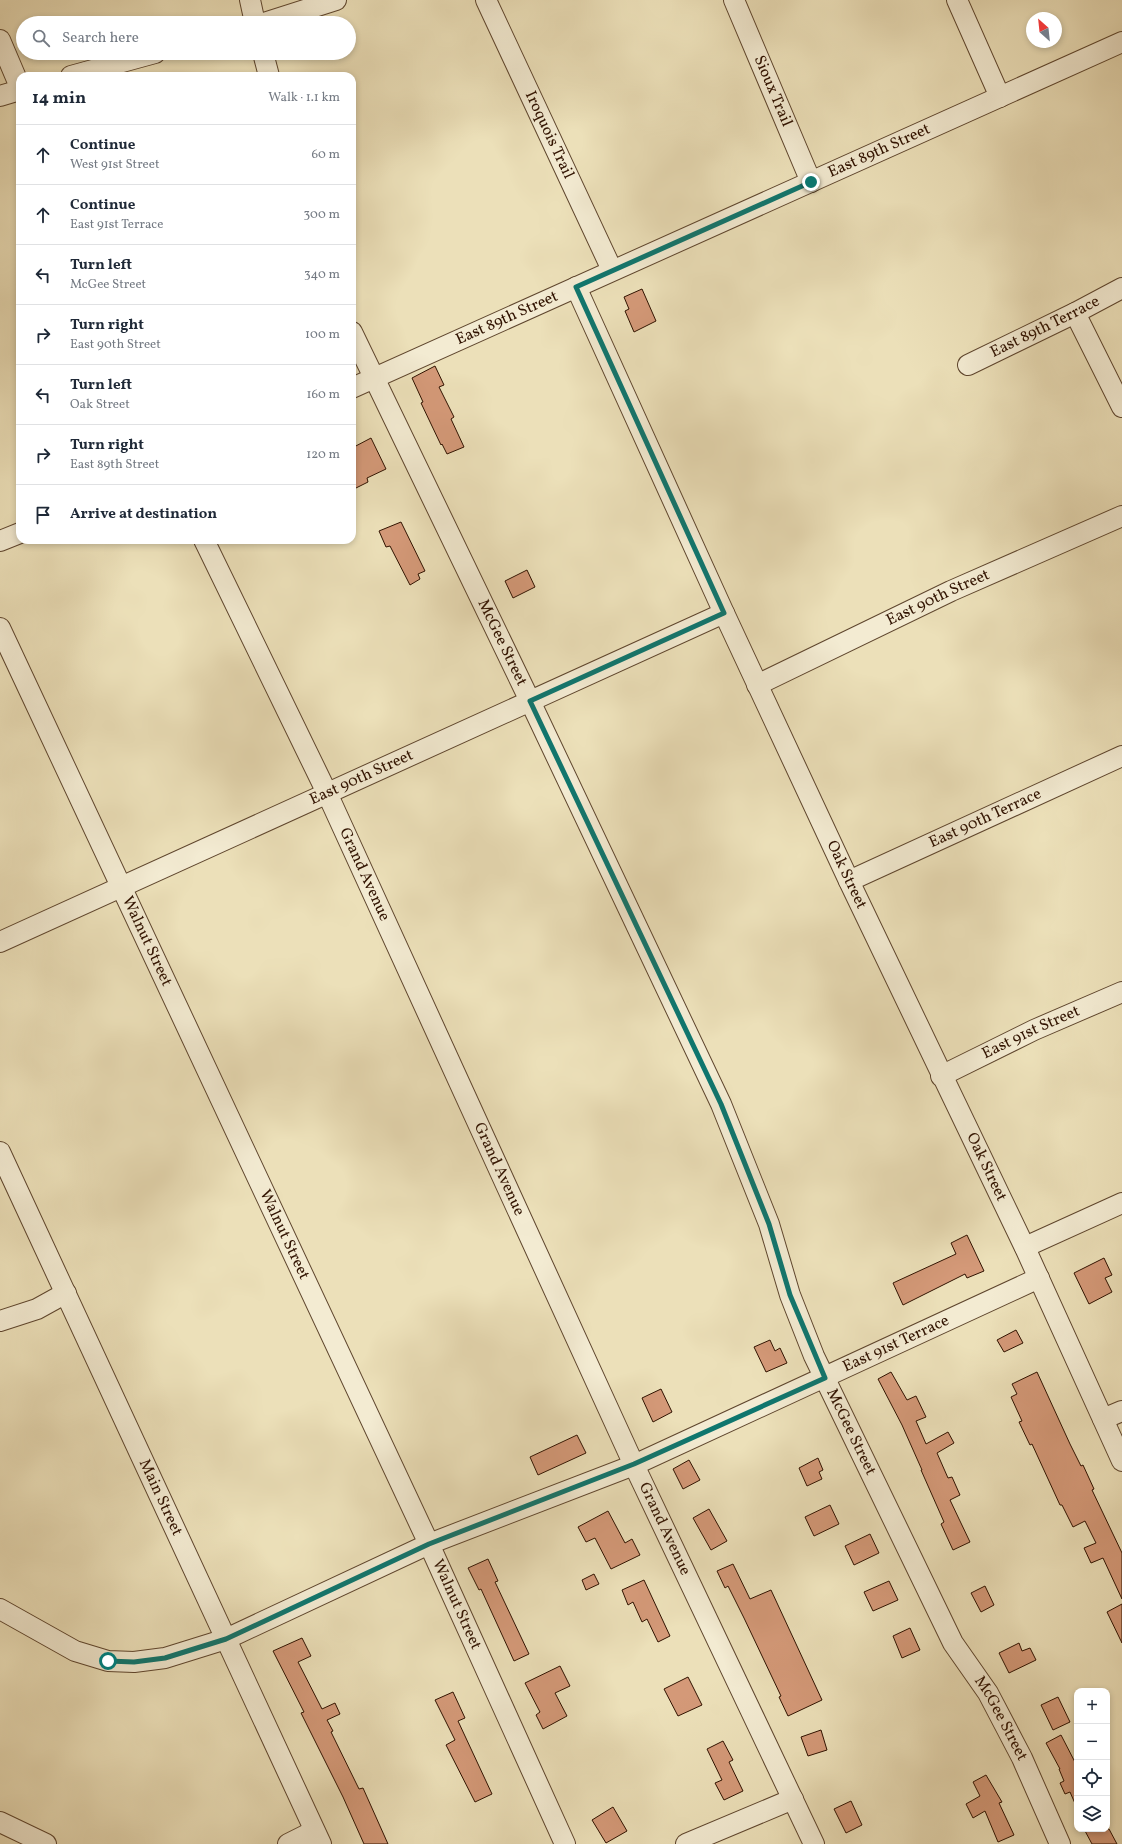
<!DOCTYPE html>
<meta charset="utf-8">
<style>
body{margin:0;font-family:Vollkorn,serif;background:#f6f6f7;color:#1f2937}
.controls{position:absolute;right:12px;bottom:12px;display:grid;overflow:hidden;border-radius:8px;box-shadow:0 2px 6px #0003}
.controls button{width:36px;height:36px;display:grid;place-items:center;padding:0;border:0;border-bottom:1px solid #e0e1e3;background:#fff;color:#1f2937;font:20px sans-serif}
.compass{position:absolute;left:1026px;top:12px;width:36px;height:36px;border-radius:50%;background:#fff;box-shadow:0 2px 6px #0003;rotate:333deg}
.stop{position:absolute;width:12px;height:12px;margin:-9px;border:3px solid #0f766e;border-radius:50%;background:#fff}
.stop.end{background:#0f766e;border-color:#fff;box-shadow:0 1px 4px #0008}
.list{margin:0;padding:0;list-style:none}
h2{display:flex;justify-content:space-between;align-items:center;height:52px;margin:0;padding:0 16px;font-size:17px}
h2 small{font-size:13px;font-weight:400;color:#747a83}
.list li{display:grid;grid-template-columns:26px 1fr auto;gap:12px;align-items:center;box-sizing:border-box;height:60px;padding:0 16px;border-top:1px solid #e0e1e3}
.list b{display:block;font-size:15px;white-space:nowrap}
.list p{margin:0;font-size:13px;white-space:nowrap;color:#747a83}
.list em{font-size:13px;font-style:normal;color:#747a83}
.icon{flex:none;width:22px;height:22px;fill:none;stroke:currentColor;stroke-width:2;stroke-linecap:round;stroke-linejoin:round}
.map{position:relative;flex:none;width:1122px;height:1844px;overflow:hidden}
.search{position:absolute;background:#fff;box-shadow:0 2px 6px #0003;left:16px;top:16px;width:340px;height:44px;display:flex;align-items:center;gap:10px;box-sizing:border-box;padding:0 14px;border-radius:22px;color:#747a83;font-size:15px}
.panel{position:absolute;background:#fff;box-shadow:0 2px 6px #0003;left:16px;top:72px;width:340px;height:472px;border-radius:12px}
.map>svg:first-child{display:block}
.building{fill:#d49978;stroke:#301200}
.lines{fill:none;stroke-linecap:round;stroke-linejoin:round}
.minor-casing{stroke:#5f462e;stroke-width:22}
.minor{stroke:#f3ebd2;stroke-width:20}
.route{stroke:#0f766e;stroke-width:5}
.labels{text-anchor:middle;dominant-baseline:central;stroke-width:3;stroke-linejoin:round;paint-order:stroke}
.street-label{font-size:16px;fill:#301200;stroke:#f3ebd2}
</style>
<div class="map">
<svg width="1122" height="1844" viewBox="0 0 1122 1844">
<rect width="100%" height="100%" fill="#ece0b9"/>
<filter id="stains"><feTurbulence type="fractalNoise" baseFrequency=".005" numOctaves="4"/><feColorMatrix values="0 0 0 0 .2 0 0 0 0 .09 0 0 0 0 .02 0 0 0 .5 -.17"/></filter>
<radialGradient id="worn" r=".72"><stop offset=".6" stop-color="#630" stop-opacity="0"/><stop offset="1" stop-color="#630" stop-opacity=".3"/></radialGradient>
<!-- building -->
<g class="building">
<polygon points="642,289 656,321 634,332 625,311 629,309 624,297"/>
<polygon points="435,366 444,385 439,387 454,417 451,419 464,447 447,454 442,444 441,445 421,403 423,402 412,378"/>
<polygon points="371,438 386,469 367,478 368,482 352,490 352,448"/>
<polygon points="401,522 425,571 418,574 420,579 410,585 390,546 386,547 379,531"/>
<polygon points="527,570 535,587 513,598 505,581"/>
<polygon points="967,1235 984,1271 967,1278 965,1274 903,1305 893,1283 956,1254 951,1243"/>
<polygon points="1104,1258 1112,1275 1105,1278 1112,1292 1089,1304 1074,1273"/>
<polygon points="1016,1330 1023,1343 1004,1352 997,1340"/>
<polygon points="770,1340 775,1351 780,1348 787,1363 766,1372 754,1347"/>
<polygon points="891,1372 907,1400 916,1396 926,1417 916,1421 926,1444 948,1432 954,1443 937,1453 948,1478 952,1477 960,1495 950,1500 970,1542 953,1550 941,1524 944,1522 921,1470 922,1470 902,1425 878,1379"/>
<polygon points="1037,1372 1070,1444 1081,1466 1083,1465 1094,1489 1092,1490 1122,1553 1122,1599 1103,1558 1091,1563 1084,1548 1096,1543 1085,1521 1073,1527 1062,1505 1060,1505 1032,1444 1030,1445 1019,1422 1022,1421 1011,1397 1017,1394 1012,1384"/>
<polygon points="661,1389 672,1412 653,1422 642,1398"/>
<polygon points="577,1435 586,1453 538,1475 530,1457"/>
<polygon points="818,1458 823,1470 819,1472 822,1479 807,1486 799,1468"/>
<polygon points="689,1460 700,1480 683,1489 673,1469"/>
<polygon points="830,1505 839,1524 814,1536 805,1517"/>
<polygon points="709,1509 727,1541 711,1550 693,1518"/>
<polygon points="608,1511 625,1543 632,1539 640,1555 611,1569 595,1538 586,1542 578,1527"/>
<polygon points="870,1534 879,1553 854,1565 845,1546"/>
<polygon points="488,1559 498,1581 495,1582 529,1654 514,1661 481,1589 479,1590 468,1568"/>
<polygon points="733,1564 750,1599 771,1590 822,1700 788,1716 779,1697 781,1696 744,1618 728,1586 725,1588 717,1571"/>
<polygon points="594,1574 599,1584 586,1590 582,1580"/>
<polygon points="644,1580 670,1636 658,1642 647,1619 642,1622 633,1602 628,1605 622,1590"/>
<polygon points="889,1581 898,1600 873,1611 864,1592"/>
<polygon points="985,1586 994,1605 981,1612 971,1593"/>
<polygon points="1122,1604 1122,1643 1107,1612"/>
<polygon points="910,1628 920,1650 902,1658 893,1636"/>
<polygon points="302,1638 311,1656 298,1662 322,1709 335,1703 340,1714 327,1720 333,1731 331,1732 359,1789 363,1788 388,1844 364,1844 343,1797 301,1713 304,1712 273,1651"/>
<polygon points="1019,1643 1022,1651 1030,1648 1036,1660 1009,1673 999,1653"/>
<polygon points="560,1666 570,1686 555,1693 567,1716 543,1729 536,1715 540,1712 525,1683"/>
<polygon points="688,1677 702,1705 678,1716 664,1689"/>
<polygon points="453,1692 465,1718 458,1721 492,1794 475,1802 446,1745 455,1740 435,1700"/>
<polygon points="1058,1697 1070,1722 1053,1730 1041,1705"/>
<polygon points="821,1730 827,1750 808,1756 801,1737"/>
<polygon points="1061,1735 1077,1766 1077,1808 1070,1792 1065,1794 1060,1783 1064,1781 1059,1769 1060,1769 1046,1743"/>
<polygon points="723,1741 733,1760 729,1762 743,1791 724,1800 715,1783 722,1780 707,1749"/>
<polygon points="986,1775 1002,1802 999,1803 1014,1835 998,1842 985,1811 973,1818 966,1804 980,1796 973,1782"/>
<polygon points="851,1801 862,1825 846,1833 834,1809"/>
<polygon points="613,1807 627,1831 606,1843 592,1820"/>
<polygon points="1084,1829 1109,1829 1117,1844 1092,1844"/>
</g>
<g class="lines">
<defs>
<g id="minor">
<polyline points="250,0 255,23"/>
<path id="s1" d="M486,0L612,270"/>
<path id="s2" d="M734,0L811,182"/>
<polyline points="957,0 1000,97"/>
<polyline points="264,23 336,0"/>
<polyline points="0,40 20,87"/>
<polyline points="263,53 269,76"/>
<polyline points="71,76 155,53"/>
<polyline points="0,96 20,90"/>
<path id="s3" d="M576,287L724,613L849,881L1026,1250L1122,1461"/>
<polyline points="1075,313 1122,407"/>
<path id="s4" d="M352,332L530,701L721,1104L769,1224L790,1295L814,1356L953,1643L988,1693L1022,1758L1060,1844"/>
<path id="s5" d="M968,365L1075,313L1122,288"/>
<path id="s6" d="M352,388L1122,42"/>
<path id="s7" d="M204,540L327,793L634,1465L814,1844"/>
<polyline points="0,541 20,533"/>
<path id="s8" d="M0,628L429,1544L565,1844"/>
<path id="s9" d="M757,685L951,591L1122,516"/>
<path id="s10" d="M849,881L1122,756"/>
<path id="s11" d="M0,942L724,613"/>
<path id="s12" d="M941,1076L1034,1030L1122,992"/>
<path id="s13" d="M0,1152L321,1844"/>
<polyline points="1025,1247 1122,1203"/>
<polyline points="0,1321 37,1309 66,1293"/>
<polyline points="1103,1419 1122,1411"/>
<path id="s14" d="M0,1609L75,1651L108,1661L134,1662L165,1658L226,1639L429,1544L634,1465L1039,1278"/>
<polyline points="0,1822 46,1844"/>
<polyline points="288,1844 314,1831"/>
<polyline points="686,1844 793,1799"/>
</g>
</defs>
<!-- minor casing -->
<use href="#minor" class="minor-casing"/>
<!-- minor -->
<use href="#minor" class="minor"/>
</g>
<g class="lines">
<!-- route -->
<polyline class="route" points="108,1661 134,1662 165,1658 226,1639 429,1544 634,1464 825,1378 790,1295 769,1224 721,1104 530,701 724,613 576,287 811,182"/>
</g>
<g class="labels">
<!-- street labels -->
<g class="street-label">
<text stroke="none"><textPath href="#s2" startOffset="99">Sioux Trail</textPath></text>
<text stroke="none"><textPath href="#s1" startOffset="149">Iroquois Trail</textPath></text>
<text stroke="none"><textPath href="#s6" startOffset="578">East 89th Street</textPath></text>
<text stroke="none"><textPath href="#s6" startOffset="170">East 89th Street</textPath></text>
<text stroke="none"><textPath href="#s5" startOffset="86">East 89th Terrace</textPath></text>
<text stroke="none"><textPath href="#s9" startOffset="201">East 90th Street</textPath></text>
<text stroke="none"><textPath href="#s4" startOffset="345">McGee Street</textPath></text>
<text stroke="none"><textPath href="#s11" startOffset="397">East 90th Street</textPath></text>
<text stroke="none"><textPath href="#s10" startOffset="150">East 90th Terrace</textPath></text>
<text stroke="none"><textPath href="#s7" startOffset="371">Grand Avenue</textPath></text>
<text stroke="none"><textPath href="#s3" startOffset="647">Oak Street</textPath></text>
<text stroke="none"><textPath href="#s8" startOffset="346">Walnut Street</textPath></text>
<text stroke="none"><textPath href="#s12" startOffset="100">East 91st Street</textPath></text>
<text stroke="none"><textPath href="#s3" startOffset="971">Oak Street</textPath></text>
<text stroke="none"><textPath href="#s7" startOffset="695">Grand Avenue</textPath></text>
<text stroke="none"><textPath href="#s8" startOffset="670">Walnut Street</textPath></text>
<text stroke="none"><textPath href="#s14" startOffset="974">East 91st Terrace</textPath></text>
<text stroke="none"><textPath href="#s4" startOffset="1209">McGee Street</textPath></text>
<text stroke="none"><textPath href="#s13" startOffset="381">Main Street</textPath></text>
<text stroke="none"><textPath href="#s7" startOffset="1091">Grand Avenue</textPath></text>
<text stroke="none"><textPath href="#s8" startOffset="1078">Walnut Street</textPath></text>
<text stroke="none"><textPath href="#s4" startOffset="1533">McGee Street</textPath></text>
</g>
</g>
<rect width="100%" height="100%" filter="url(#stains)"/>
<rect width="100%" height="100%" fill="url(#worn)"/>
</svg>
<div class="controls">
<button>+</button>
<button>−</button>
<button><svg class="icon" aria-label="locate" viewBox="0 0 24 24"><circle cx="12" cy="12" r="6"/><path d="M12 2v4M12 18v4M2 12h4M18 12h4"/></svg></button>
<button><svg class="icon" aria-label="layers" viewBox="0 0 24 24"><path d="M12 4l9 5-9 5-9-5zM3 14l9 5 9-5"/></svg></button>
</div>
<svg class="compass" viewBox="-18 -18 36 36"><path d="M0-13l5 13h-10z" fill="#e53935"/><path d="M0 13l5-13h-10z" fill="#747a83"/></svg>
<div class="stop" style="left:108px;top:1661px"></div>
<div class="stop end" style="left:811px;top:182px"></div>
<div class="search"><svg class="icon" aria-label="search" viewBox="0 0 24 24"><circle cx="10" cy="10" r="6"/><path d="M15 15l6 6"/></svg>Search here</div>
<section class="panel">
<h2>14 min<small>Walk · 1.1 km</small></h2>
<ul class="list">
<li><svg class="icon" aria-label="ahead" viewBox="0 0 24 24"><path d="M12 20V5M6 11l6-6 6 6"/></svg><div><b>Continue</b><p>West 91st Street</p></div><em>60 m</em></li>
<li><svg class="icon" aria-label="ahead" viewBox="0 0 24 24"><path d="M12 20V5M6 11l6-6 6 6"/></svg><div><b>Continue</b><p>East 91st Terrace</p></div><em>300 m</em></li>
<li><svg class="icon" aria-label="left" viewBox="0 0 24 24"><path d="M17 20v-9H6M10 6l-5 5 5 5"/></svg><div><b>Turn left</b><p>McGee Street</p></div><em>340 m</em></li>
<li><svg class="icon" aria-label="right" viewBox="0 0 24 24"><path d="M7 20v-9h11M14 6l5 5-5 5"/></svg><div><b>Turn right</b><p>East 90th Street</p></div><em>100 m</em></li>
<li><svg class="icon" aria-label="left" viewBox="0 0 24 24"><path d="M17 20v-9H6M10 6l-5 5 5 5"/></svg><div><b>Turn left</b><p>Oak Street</p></div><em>160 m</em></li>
<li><svg class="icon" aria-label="right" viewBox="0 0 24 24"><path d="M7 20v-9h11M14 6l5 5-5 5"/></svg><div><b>Turn right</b><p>East 89th Street</p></div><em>120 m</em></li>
<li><svg class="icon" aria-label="arrive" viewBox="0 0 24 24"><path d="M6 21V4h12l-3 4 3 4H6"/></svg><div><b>Arrive at destination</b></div></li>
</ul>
</section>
</div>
